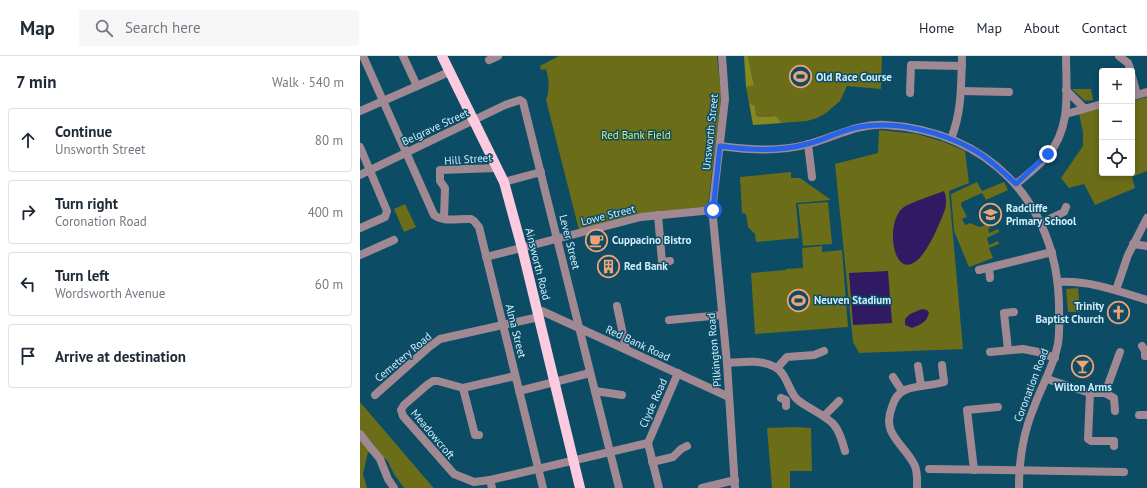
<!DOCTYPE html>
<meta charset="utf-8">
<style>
body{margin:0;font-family:"PT Sans",sans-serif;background:#f6f6f7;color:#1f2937}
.controls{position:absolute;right:12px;top:12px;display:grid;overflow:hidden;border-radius:4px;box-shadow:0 2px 6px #0003}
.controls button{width:36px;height:36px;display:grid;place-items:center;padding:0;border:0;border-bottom:1px solid #e0e1e3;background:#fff;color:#1f2937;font:20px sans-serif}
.stop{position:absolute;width:12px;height:12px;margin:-9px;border:3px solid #2563eb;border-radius:50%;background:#fff}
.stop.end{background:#2563eb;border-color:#fff;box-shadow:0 1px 4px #0008}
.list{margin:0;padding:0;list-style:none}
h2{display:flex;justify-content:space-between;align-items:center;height:52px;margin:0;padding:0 16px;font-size:17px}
h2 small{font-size:13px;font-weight:400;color:#747a83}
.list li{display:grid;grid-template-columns:26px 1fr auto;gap:12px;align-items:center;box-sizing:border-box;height:64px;margin:0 8px 8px;padding:0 8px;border:1px solid #e0e1e3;border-radius:4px}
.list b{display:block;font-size:15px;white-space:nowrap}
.list p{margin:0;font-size:13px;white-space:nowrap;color:#747a83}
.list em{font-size:13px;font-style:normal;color:#747a83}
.icon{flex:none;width:22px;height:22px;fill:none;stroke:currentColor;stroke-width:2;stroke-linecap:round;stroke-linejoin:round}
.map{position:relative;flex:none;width:787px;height:432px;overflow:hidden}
header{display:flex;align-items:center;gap:24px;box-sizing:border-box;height:56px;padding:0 20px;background:#fff;border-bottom:1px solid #e0e1e3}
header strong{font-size:19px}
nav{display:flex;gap:22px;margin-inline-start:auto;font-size:14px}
.search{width:280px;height:36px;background:#f6f6f7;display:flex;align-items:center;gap:10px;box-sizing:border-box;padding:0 14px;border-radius:4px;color:#747a83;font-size:15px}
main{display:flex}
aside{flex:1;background:#fff}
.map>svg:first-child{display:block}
.green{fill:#6b6d18}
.forest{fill:#87881e}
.water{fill:#301a64}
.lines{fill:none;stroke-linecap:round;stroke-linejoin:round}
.minor{stroke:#a18993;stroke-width:8}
.major{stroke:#fccbe0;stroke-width:10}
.route{stroke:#2563eb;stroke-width:5}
.labels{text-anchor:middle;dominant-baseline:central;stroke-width:3;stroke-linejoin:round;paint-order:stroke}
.poi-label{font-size:11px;font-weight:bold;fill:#d0edfb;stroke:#0c4c65;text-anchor:start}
.street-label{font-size:11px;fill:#d0edfb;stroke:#0c4c65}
.park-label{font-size:11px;fill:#e8eb69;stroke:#0c4c65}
</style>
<header>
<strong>Map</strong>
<div class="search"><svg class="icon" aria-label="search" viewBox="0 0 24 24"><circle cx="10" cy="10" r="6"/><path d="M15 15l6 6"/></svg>Search here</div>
<nav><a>Home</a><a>Map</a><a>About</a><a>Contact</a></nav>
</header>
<main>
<aside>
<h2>7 min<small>Walk · 540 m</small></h2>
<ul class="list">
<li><svg class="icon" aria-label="ahead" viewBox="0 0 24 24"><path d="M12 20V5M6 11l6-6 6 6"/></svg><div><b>Continue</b><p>Unsworth Street</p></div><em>80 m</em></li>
<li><svg class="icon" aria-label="right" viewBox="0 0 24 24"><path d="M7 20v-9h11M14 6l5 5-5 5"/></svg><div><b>Turn right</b><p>Coronation Road</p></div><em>400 m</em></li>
<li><svg class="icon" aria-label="left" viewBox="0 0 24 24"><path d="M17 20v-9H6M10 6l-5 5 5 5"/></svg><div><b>Turn left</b><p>Wordsworth Avenue</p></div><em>60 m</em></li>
<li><svg class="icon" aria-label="arrive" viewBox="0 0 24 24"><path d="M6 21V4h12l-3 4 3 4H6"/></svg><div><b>Arrive at destination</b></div></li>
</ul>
</aside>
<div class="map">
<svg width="787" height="432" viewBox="0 0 787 432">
<rect width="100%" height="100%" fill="#0c4c65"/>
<!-- green -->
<g class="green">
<path d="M199,0H357L361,38L360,51L348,148L344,151L281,158L219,174L186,44C190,33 189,25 186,13L181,14L180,10Z"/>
<polygon points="388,0 522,0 521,33 487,30 480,45 466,57 457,62 447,65 422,67 416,60 403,61 396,60 395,50 389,47 386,31 394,30"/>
<polygon points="712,33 731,33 733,44 725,45"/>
<polygon points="787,41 787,115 772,121 775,132 735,149 724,128 709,132 701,122 723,90 723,76 719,58 742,52 742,117 772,117 772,45"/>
<polygon points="519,74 557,78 584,86 605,95 609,127 589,135 603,293 499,297 493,286 475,108 518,97"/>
<polygon points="431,116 431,122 440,122 471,144 436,147 439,182 396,186 395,178 388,171 386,158 382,157 380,121"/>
<polygon points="617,126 622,135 644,126 648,134 626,144 622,137 602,146 601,149 607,161 602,163 605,169 610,167 620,171 628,168 630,172 628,173 629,177 638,173 639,176 627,182 629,189 638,185 639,188 629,192 633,202 609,211 594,175 591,138"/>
<polygon points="468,146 472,188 443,190 438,148"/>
<polygon points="45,148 56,171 44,176 34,153"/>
<polygon points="462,190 462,196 482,194 488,271 395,278 391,217 426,214 426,213 443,212 442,192"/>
<polygon points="718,232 720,256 708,256 706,233"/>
<polygon points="0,346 71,429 74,432 44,432 34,418 27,404 22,401 13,387 0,373"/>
<polygon points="436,371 451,372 452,415 430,415 430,432 412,432 407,372"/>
<polygon points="0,381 11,398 8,396 3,418 7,432 0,432"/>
</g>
<!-- forest -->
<g class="forest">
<polygon points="384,0 388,0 394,30 386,31"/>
<polygon points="389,47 395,50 396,60 403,61 416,60 422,67 393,69"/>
</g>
<!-- water -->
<g class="water">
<path d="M584,135C590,149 582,160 577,173C539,257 519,169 544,151C552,146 574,139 584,135Z"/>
<polygon points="528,215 532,267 493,269 489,217"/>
<path d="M562,253L567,254L569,257C567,266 560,269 552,272L545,269V263L550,258Z"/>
</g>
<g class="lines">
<!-- minor -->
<g class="minor">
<path d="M3,0L74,159C84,167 99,162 111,163L114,165L119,171L183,432"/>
<polyline points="43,0 57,30"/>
<polyline points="362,0 365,43 353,147 353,162 367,307 375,432"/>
<polyline points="759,0 768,7 771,15"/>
<polyline points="129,4 138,0"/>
<polyline points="772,20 777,39"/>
<polyline points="706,34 724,52"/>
<polyline points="601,35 649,36"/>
<polyline points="550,37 551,9 602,10"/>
<polyline points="773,40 787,36"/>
<polyline points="0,55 89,16"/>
<polyline points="706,58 742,48"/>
<path d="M591,83C602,55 601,30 602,0"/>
<polyline points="448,88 452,121"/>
<path d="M360,90C390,94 419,96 449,88C475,81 498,67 526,69C627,75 696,145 699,247C699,260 700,275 698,288C693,312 682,329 674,351C663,377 659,404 659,432"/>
<polyline points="0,91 27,155 25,161 0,172"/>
<polyline points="0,119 145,49 160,44 163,46 259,432"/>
<polyline points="144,126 181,116"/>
<path d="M656,128C667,119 679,110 688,99C712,71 706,34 706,0"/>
<polyline points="298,159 302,206 310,205"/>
<polyline points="84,163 85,132 80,125 80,114 137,112"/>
<polyline points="681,167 704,156 706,151"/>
<polyline points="773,188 787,190"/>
<polyline points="0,199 34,184"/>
<polyline points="126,201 281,161 353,154"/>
<polyline points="629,212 630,222"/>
<polyline points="619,214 692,196"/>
<path d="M698,226C729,224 758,235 787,244"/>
<polyline points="756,234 768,199 787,162"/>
<polyline points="257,250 266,293"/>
<polyline points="177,255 182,255 369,341"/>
<polyline points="309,264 362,259"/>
<polyline points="782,290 785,295 785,300"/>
<polyline points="648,294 644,257 654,256"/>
<polyline points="630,296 663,293 678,296 695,302"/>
<path d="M367,307C382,306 400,303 415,311C426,317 428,332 435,341C439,346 445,349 450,352C474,366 478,368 485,395"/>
<polyline points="558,310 561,330"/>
<polyline points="417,312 427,301 454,299 464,295"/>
<polyline points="533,321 542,335"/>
<polyline points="687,323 730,337 745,337 760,296"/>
<polyline points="103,332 115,379 119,379"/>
<polyline points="159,335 230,317"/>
<polyline points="235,335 262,339"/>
<polyline points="730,337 728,383 731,385 754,385 754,390"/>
<polyline points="745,337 754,342 755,355"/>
<polyline points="15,339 69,291 80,283 179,261"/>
<polyline points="421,342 426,344 426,350"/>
<polyline points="779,359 787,359"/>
<polyline points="464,360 479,345"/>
<polyline points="0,378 20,403 28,423 34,432"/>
<polyline points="292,406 313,401 321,393 327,390"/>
<polyline points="569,413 764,416"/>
<polyline points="614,414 607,354 638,351"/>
<polyline points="130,424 288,387"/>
<polyline points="132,432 130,424 114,426 94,418 43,360 41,354 44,349 67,329 73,325 78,325 103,332 155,320"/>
<polyline points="299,432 288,387 318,317"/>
<polyline points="342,432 375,424"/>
<path d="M557,432C557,424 558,415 554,408C543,387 521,378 532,351C534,344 538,337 545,334C557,329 571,330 584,326L582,309"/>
</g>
<!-- major -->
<polyline class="major" points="82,0 144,126 162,192 220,432"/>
</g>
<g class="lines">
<!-- route -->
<path class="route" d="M353,154L360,90C389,94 418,96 447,88C465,84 481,74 499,71C536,64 582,76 614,94C630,103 643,116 656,128L688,98"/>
</g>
<!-- icons -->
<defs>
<symbol id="stadium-ring" viewBox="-11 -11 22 22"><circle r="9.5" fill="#0c4c65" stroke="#efa377" stroke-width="1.5"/><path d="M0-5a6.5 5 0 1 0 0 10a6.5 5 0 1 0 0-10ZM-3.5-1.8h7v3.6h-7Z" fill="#efa377"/></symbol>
<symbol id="school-ring" viewBox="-11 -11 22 22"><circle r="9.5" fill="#0c4c65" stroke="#efa377" stroke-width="1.5"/><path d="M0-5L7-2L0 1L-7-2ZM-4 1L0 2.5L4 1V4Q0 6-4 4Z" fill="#efa377"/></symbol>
<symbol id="cafe-ring" viewBox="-11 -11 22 22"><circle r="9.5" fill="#0c4c65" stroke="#efa377" stroke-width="1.5"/><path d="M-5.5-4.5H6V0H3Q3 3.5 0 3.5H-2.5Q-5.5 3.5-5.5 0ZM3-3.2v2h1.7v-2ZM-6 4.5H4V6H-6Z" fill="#efa377"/></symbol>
<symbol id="building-ring" viewBox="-11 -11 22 22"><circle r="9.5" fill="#0c4c65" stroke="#efa377" stroke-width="1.5"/><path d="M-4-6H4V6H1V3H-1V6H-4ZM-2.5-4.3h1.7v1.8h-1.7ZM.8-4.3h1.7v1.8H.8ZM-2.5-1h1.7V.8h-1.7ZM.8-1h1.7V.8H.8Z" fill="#efa377"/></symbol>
<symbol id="church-ring" viewBox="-11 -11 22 22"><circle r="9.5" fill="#0c4c65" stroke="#efa377" stroke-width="1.5"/><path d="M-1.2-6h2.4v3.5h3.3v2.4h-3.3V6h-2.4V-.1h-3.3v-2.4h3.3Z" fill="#efa377"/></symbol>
<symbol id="bar-ring" viewBox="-11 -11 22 22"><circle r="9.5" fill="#0c4c65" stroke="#efa377" stroke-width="1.5"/><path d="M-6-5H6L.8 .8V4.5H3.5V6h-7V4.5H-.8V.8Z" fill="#efa377"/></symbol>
</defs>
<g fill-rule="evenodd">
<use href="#stadium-ring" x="428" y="8" width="25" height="25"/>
<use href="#school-ring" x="618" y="146" width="25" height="25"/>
<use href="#cafe-ring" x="224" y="172" width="25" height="25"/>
<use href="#building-ring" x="236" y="198" width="25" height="25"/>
<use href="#stadium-ring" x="426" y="232" width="25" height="25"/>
<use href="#church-ring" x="746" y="244" width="25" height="25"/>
<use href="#bar-ring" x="710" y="298" width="25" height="25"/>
</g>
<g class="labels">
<!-- poi labels -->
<g class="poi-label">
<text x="456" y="21">Old Race Course</text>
<text x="646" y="152">Radcliffe<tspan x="646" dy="13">Primary School</tspan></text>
<text x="252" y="184">Cuppacino Bistro</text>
<text x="264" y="210">Red Bank</text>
<text x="454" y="244">Neuven Stadium</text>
<text x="744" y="250" text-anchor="end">Trinity<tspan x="744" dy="13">Baptist Church</tspan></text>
<text x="723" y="331" text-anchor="middle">Wilton Arms</text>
</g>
<!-- street labels -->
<g class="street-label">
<text transform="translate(75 71) rotate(-25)">Belgrave Street</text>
<text transform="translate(350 76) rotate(-84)">Unsworth Street</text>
<text transform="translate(108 103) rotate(-4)">Hill Street</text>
<text transform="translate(248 159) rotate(-14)">Lowe Street</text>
<text transform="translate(210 186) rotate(76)">Lever Street</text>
<text transform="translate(178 208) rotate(76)">Ainsworth Road</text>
<text transform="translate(156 275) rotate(76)">Alma Street</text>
<text transform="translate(278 287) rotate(25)">Red Bank Road</text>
<text transform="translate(354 294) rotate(-95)">Pilkington Road</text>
<text transform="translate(43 301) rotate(-40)">Cemetery Road</text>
<text transform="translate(671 329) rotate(-69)">Coronation Road</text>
<text transform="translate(293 347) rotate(-66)">Clyde Road</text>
<text transform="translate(73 378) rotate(50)">Meadowcroft</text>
</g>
<!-- park labels -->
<g class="park-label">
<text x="276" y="79">Red Bank Field</text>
</g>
</g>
</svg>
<div class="controls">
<button>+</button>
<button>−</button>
<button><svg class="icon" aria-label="locate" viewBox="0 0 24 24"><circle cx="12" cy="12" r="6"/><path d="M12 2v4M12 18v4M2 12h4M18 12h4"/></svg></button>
</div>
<div class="stop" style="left:353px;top:154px"></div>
<div class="stop end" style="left:688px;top:98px"></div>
</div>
</main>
